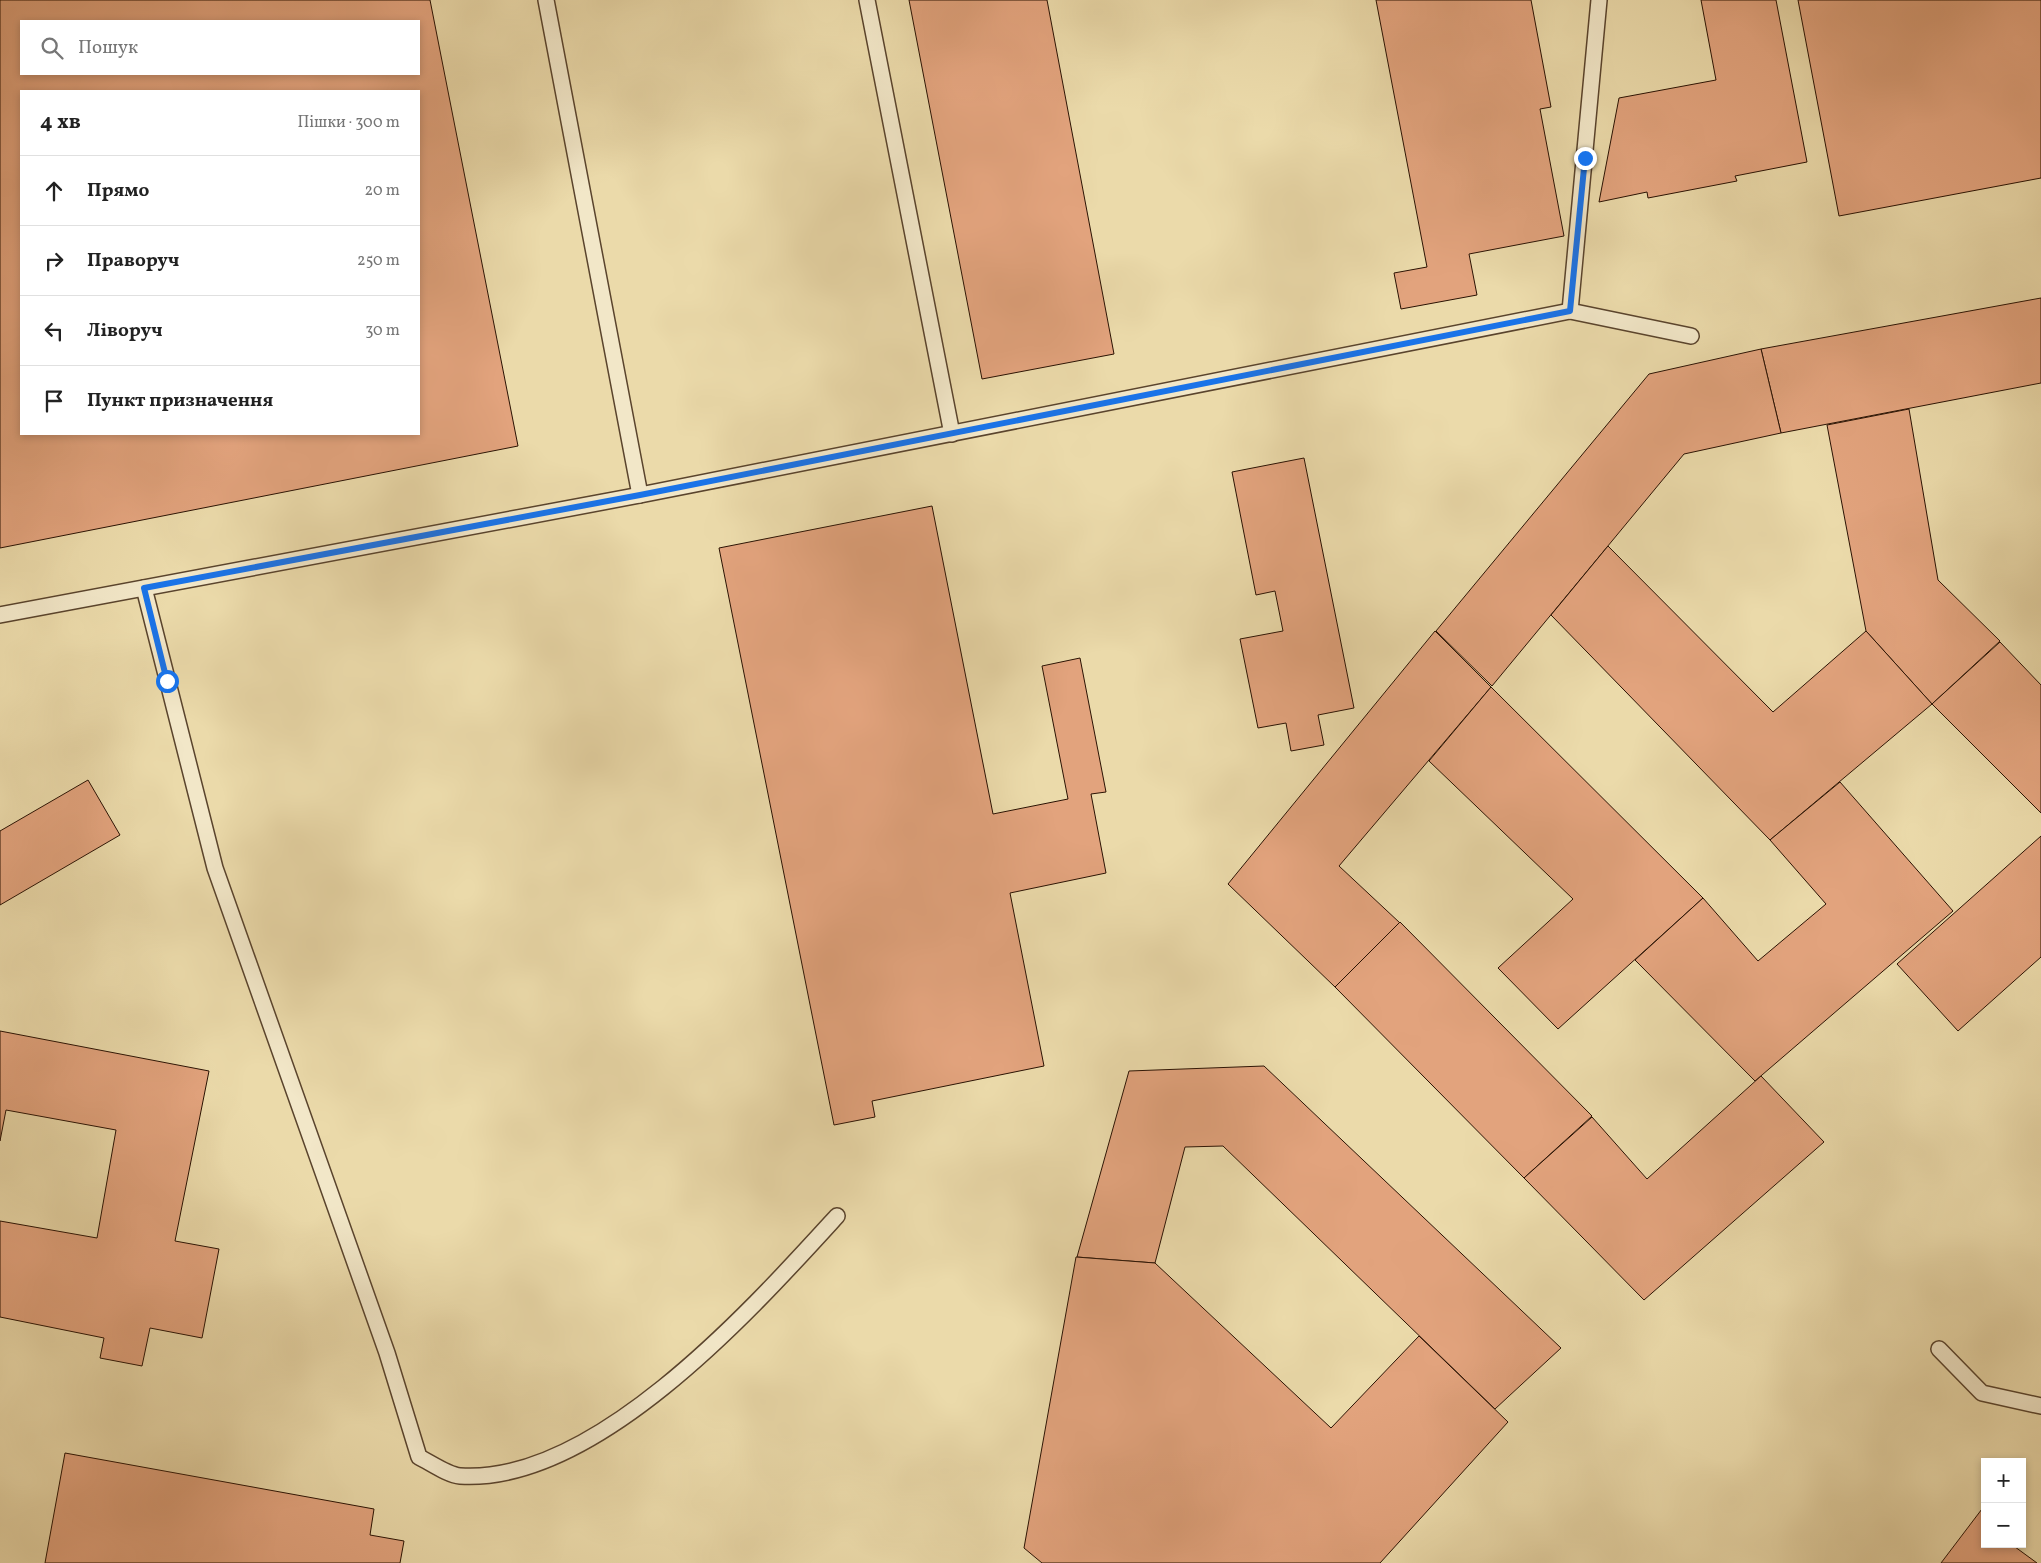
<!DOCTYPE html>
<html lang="uk">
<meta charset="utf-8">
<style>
body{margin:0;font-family:Vollkorn,serif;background:#f2f2f2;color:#222}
.controls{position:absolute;right:15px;bottom:15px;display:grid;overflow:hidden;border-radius:0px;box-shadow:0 2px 8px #0003}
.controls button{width:45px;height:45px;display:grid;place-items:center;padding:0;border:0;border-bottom:1px solid #e0e0e0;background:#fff;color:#222;font:25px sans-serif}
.stop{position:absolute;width:15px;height:15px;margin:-11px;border:4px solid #1a73e8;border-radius:50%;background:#fff}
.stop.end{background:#1a73e8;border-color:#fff;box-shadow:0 1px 5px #0008}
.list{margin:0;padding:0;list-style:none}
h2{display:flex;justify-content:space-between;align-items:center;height:65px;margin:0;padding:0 20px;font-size:21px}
h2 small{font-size:16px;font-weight:400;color:#767676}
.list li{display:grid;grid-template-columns:32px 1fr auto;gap:15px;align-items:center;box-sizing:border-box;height:70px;padding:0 20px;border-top:1px solid #e0e0e0}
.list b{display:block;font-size:19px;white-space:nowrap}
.list em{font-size:16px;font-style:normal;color:#767676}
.icon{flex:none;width:28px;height:28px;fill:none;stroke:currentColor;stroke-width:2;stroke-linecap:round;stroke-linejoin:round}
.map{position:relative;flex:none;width:2041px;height:1563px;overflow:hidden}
.search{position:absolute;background:#fff;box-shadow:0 2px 8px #0003;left:20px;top:20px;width:400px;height:55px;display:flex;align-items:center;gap:12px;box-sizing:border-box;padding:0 18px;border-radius:0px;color:#767676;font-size:19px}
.panel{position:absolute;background:#fff;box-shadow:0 2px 8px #0003;left:20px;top:90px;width:400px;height:345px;border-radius:0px}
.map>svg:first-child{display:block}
.building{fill:#e2a37d;stroke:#2a1203;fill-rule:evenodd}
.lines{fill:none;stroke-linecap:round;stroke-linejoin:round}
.service-casing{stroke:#5a442d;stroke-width:18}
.service{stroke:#f2e7c8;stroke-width:15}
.route{stroke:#1a73e8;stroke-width:6}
</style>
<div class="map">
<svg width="2041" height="1563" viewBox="0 0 2041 1563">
<rect width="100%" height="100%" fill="#ebdaaa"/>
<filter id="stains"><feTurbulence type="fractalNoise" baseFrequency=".004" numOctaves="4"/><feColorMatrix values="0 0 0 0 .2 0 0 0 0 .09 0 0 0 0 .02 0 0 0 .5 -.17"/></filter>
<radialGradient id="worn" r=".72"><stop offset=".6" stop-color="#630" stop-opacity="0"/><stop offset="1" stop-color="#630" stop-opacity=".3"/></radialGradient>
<!-- building -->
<g class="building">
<path d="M0,0H430L518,446L0,548ZM21,21H419V74H21ZM21,91H419V434H21Z"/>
<polygon points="909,0 1047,0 1114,354 982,379"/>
<polygon points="1376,0 1531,0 1551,107 1540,109 1564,236 1469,254 1477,295 1401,309 1394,273 1427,267"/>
<polygon points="1701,0 1776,0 1807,162 1735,176 1737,181 1648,198 1647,192 1599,202 1619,98 1716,80"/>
<polygon points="1798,0 2041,0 2041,178 1839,216"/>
<polygon points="2041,298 2041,383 1781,433 1761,349"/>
<polygon points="1761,349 1781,433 1684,454 1492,686 1436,631 1649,374"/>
<polygon points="1909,409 1938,580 2000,641 1932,704 1866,631 1827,425"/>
<polygon points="1304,458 1354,708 1318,715 1324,745 1291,751 1286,723 1258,728 1240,639 1283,631 1275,591 1256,595 1232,472"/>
<polygon points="932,506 993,814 1068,799 1042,666 1080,658 1106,792 1091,794 1106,873 1010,893 1044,1066 872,1101 875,1117 834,1125 719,548"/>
<polygon points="1608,546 1773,712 1866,631 1932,704 1770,840 1551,615"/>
<polygon points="1435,631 1491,687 1339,866 1400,923 1335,987 1228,884"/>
<polygon points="2000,642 2041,685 2041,813 1932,704"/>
<polygon points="1491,687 1703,898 1558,1029 1498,968 1573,899 1429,761"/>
<polygon points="88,780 120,835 0,905 0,831"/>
<polygon points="1840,782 1953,911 1755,1081 1635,960 1703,898 1758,961 1826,904 1770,840"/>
<polygon points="2041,836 2041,957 1958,1031 1897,964"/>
<polygon points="1400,922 1592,1116 1524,1178 1335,987"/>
<polygon points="0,1031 209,1071 175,1241 219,1249 202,1338 150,1328 142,1366 100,1358 104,1338 0,1317 0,1221 97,1238 116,1130 6,1110 0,1141"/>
<polygon points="1264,1066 1561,1348 1495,1409 1223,1146 1185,1147 1155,1263 1077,1257 1129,1071"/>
<polygon points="1761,1076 1824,1142 1644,1300 1524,1178 1592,1117 1647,1179"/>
<polygon points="1076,1257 1155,1263 1331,1428 1419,1336 1508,1422 1380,1563 1042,1563 1024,1548"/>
<polygon points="65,1453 374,1509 370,1535 404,1541 400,1563 45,1563"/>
<polygon points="1985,1505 1985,1544 2011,1544 2037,1563 1941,1563"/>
</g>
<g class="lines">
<defs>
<g id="service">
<polyline points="546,0 640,495 1570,311 1691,336"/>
<polyline points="867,0 952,434"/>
<polyline points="1570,311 1599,0"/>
<path d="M144,588L215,868L387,1353L419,1457C431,1463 448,1475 460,1476C595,1485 753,1308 837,1216"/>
<polyline points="0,615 640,495"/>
<polyline points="1939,1349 1982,1393 2041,1406"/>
</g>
</defs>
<!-- service casing -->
<use href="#service" class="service-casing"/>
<!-- service -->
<use href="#service" class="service"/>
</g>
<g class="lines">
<!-- route -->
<polyline class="route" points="167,681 144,588 640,495 1570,311 1585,158"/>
</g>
<rect width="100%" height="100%" filter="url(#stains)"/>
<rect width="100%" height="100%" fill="url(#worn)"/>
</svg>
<div class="controls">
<button>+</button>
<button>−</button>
</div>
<div class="stop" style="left:167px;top:681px"></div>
<div class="stop end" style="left:1585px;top:158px"></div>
<div class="search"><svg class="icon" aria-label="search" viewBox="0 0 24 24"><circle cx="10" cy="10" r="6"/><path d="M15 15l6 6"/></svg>Пошук</div>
<section class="panel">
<h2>4 хв<small>Пішки · 300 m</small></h2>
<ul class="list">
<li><svg class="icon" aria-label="ahead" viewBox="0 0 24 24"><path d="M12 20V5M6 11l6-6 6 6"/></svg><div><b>Прямо</b></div><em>20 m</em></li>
<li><svg class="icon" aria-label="right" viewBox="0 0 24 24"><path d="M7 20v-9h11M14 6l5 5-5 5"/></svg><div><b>Праворуч</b></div><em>250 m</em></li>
<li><svg class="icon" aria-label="left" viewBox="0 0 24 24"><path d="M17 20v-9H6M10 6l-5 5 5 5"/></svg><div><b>Ліворуч</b></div><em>30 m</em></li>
<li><svg class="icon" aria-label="arrive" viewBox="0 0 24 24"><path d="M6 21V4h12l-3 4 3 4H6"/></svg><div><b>Пункт призначення</b></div></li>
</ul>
</section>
</div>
